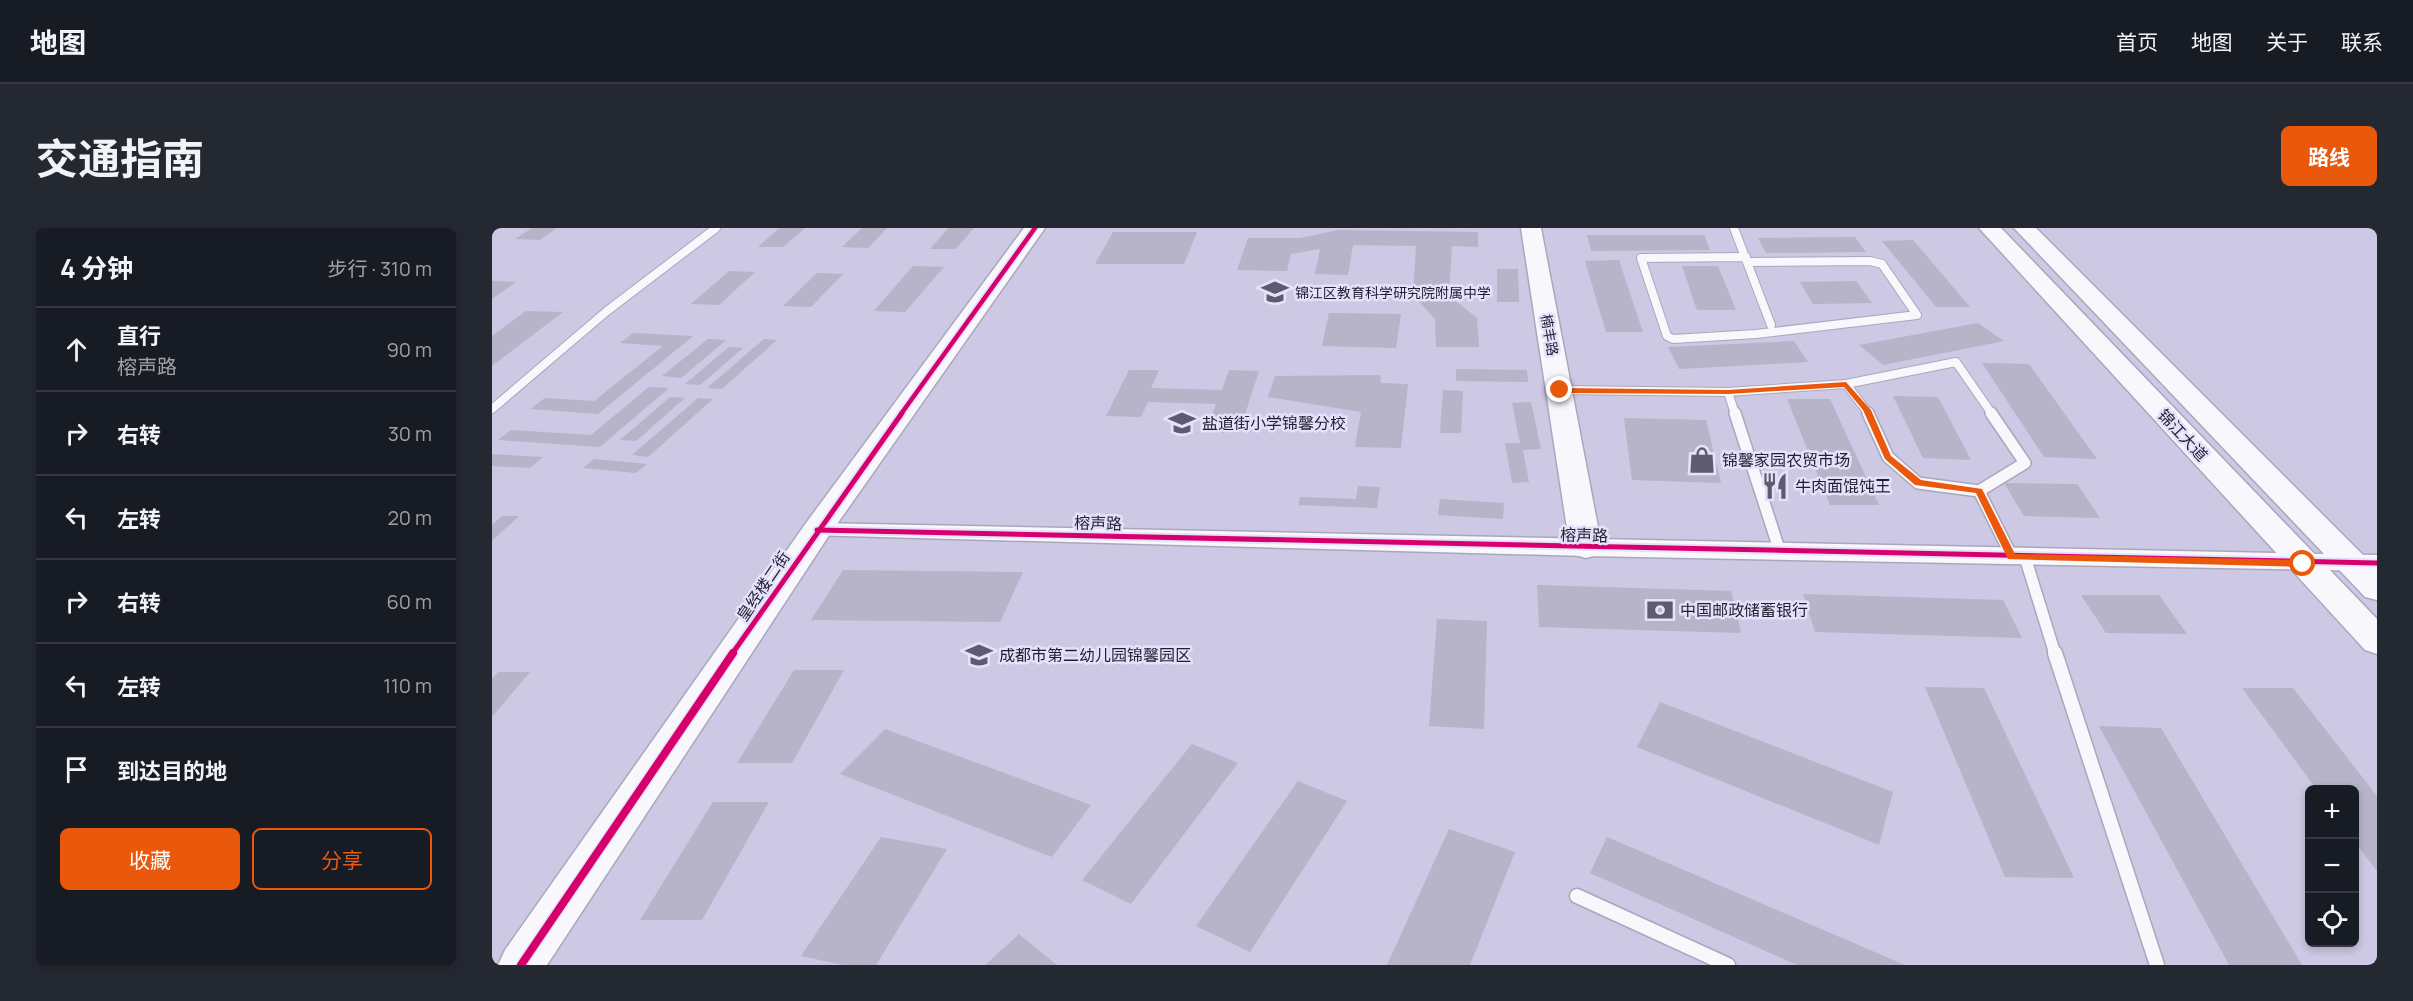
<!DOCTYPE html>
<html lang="zh">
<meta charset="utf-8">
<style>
body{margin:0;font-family:Manrope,"Noto Sans SC",sans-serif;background:#242831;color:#f1f3f6}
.controls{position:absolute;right:18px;bottom:18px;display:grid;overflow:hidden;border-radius:9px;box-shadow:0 3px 9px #0003}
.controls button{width:54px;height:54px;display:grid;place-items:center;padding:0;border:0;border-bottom:2px solid #363941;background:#171b24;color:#f1f3f6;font:30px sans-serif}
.stop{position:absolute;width:18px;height:18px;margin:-14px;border:4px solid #ea580c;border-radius:50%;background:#fff}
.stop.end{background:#ea580c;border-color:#fff;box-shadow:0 2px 6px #0008}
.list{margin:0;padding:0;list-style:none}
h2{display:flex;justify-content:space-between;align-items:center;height:78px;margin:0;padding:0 24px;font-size:26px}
h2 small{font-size:20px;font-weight:400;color:#9ea1a6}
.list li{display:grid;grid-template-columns:39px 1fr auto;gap:18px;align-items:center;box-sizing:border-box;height:84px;padding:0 24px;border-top:2px solid #363941}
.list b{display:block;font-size:22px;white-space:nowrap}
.list p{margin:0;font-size:20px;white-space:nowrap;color:#9ea1a6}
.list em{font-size:20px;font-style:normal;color:#9ea1a6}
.actions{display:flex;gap:12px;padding:18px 24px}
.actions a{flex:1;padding:14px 0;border:2px solid #ea580c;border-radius:9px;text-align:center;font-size:21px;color:#ea580c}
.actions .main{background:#ea580c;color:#fff}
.icon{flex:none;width:33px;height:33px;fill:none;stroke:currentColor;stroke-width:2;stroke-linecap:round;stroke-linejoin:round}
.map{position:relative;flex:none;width:1885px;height:737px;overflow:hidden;border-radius:9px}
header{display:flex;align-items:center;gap:36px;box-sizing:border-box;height:84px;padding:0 30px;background:#171b24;border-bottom:2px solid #363941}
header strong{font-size:28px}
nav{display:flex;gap:33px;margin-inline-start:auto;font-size:21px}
.intro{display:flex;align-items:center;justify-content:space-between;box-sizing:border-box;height:144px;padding:0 36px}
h1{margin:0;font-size:42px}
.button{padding:15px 27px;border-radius:9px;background:#ea580c;color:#fff;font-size:21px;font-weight:700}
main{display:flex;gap:36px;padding:0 36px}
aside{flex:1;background:#171b24;border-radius:9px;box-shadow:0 3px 9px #0003}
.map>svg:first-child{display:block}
.building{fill:#b7b3c8}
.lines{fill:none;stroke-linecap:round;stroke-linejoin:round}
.lane-far2-casing{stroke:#aaa7bc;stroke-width:10}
.lane-far1-casing{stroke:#aaa7bc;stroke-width:14}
.lane-casing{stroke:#aaa7bc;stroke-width:17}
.street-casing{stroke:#aaa7bc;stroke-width:3}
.secondary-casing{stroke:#aaa7bc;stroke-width:3}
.lane-far2{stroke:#f8f7fb;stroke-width:8}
.lane-far1{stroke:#f8f7fb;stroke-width:11}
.lane{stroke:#f8f7fb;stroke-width:14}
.street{fill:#f8f7fb;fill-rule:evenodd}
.secondary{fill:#f8f7fb;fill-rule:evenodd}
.cycleway-far2-casing{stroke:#e5e1fb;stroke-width:8}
.cycleway-far1-casing{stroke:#e5e1fb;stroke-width:9}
.cycleway-casing{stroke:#e5e1fb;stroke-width:11}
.cycleway-far2{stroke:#d6006c;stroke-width:4.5}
.cycleway-far1{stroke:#d6006c;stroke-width:5}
.cycleway{stroke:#d6006c;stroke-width:8}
.route{fill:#ea580c}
.labels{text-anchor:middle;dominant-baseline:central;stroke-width:5;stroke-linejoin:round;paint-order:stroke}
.far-poi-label{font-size:14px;fill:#221e30;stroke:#e5e1fb;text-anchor:start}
.far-street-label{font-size:14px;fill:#221e30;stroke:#e5e1fb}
.poi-label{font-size:16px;fill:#221e30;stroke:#e5e1fb;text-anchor:start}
.street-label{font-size:16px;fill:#221e30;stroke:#e5e1fb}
</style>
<header>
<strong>地图</strong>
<nav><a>首页</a><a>地图</a><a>关于</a><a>联系</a></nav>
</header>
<div class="intro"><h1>交通指南</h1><a class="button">路线</a></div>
<main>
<aside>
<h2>4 分钟<small>步行 · 310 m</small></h2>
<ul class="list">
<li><svg class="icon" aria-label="ahead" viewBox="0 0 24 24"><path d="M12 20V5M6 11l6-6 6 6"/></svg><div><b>直行</b><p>榕声路</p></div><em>90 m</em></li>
<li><svg class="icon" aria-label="right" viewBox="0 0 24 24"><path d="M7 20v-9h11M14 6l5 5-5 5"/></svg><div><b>右转</b></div><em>30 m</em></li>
<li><svg class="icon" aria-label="left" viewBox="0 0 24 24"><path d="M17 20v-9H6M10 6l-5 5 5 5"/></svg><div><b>左转</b></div><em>20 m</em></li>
<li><svg class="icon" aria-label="right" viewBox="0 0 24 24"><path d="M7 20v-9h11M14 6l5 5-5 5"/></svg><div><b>右转</b></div><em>60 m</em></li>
<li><svg class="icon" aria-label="left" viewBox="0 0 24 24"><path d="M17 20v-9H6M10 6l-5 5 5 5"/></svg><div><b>左转</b></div><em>110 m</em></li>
<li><svg class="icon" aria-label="arrive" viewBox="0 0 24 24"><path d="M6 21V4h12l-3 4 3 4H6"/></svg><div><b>到达目的地</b></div></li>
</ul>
<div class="actions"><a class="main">收藏</a><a>分享</a></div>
</aside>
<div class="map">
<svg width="1885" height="737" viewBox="0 0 1885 737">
<rect width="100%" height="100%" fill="#cdc8e3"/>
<!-- building -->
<g class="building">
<polygon points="40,0 65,0 48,12 23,11"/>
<polygon points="287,0 313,0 291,19 266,19"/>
<polygon points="370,0 395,0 376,20 350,19"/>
<polygon points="456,0 482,0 464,21 438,21"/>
<polygon points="846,2 986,4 986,19 960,18 957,68 985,90 987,119 944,119 943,91 921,67 924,18 861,17 856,47 823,46 828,21 799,26 795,43 745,42 756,10 808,10"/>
<polygon points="621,4 705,4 692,36 603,36"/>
<polygon points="1095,7 1212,7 1218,22 1099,23"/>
<polygon points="1363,9 1374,24 1274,25 1266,10"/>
<polygon points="1421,12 1478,79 1444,79 1390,13"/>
<polygon points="1127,32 1151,104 1114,104 1093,33"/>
<polygon points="421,38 452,39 413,84 382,83"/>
<polygon points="1190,38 1226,38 1244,82 1205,82"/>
<polygon points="1005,41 1026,41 1027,74 1005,74"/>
<polygon points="237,43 263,44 227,77 199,76"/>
<polygon points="325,45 351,46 319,79 291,78"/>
<polygon points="0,53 24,54 0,71"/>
<polygon points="1364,53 1380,75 1321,76 1308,54"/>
<polygon points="34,83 71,84 0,138 0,108"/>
<polygon points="837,85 909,86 904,120 830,118"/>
<polygon points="1486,95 1512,113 1391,137 1367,117"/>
<polygon points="141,105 201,108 106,186 38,181 53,170 102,173 171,118 128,115"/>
<polygon points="216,111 234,112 189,150 170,148"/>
<polygon points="272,111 285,112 230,161 215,160"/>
<polygon points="1302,113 1316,134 1187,141 1176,119"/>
<polygon points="237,119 251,120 208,157 193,156"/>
<polygon points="1490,135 1537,136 1605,231 1552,229"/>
<polygon points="964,141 1035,142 1036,154 964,153"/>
<polygon points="637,142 667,142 659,160 730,162 737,142 767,143 747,205 714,204 724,176 656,174 649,189 614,188"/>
<polygon points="888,147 889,155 916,156 909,220 863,219 869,184 776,169 783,148"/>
<polygon points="157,159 177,160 108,219 6,212 19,202 99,207"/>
<polygon points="951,162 971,163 969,205 948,205"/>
<polygon points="1401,168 1446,169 1479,232 1431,230"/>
<polygon points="178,169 193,170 144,213 128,212"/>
<polygon points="206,170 221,171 156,229 140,227"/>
<polygon points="1295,171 1338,171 1387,277 1338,277"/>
<polygon points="1039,174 1049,221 1031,222 1037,254 1020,255 1013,215 1028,215 1020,175"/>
<polygon points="1132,190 1214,192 1229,255 1140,252"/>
<polygon points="0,226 51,229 38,240 0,238"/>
<polygon points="102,231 155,236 144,245 91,240"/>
<polygon points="1512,255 1585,256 1608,290 1532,288"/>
<polygon points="866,258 888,259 885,280 806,277 808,269 864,271"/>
<polygon points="948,271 1012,275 1011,291 946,287"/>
<polygon points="10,288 27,288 0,313 0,297"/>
<polygon points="351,342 531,344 508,394 319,392"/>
<polygon points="1045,357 1239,363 1249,405 1047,399"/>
<polygon points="1311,366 1511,372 1530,410 1323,404"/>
<polygon points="1589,367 1667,367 1695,406 1614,405"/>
<polygon points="945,391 995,393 992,501 937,498"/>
<polygon points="302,442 352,442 300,535 245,535"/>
<polygon points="6,444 38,444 0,489 0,451"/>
<polygon points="1433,459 1492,460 1582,650 1513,649"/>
<polygon points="1750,460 1801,460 1885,568 1885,643 1862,613 1862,562 1825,562"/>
<polygon points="1168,474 1401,564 1387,617 1145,519"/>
<polygon points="1607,498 1669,500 1810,737 1737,737"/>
<polygon points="393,501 599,577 560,629 348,546"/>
<polygon points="700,516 746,535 639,676 590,652"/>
<polygon points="806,553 855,573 758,724 704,698"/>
<polygon points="221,574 277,574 210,692 148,692"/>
<polygon points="957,601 1023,624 978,737 895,737"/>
<polygon points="389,609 455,621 384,737 351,737 309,728"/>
<polygon points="1115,609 1413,737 1305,737 1098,645"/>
<polygon points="527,706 565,737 493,737"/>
</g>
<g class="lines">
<defs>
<g id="lane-far2">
<polyline points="1242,0 1279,97"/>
<polyline points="1254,29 1149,30 1175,108 1181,111 1264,106 1425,87 1390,36 1378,33 1256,34"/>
<polyline points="1354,156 1464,134 1500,186"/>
<polyline points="1068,162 1236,164 1354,156 1377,186"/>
<polyline points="1236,164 1243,186"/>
<polyline points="0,181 115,83 224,0"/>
</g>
<g id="lane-far1">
<polyline points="1243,185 1288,324"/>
<polyline points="1376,185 1396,229 1426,255 1487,263 1520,329"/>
<polyline points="1487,263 1533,235 1499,185"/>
<polyline points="1533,329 1563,426"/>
</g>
<g id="lane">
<polyline points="1563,425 1665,737"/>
<polyline points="1085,668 1236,737"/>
</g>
<polygon id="street" points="325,295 1885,327 1885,343 1094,328 317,307 314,302 317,297"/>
<g id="secondary">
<polygon points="532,0 553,0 336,309 55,737 6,737 13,722 314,295"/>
<polygon points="1029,0 1049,0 1110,320 1105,327 1094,330 1083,327 1078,320"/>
<polygon points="1487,0 1509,0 1885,391 1885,426 1873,422"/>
<polygon points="1522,0 1544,0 1885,341 1885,372 1873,369"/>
</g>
</defs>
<!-- lane-far2 casing -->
<use href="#lane-far2" class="lane-far2-casing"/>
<!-- lane-far1 casing -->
<use href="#lane-far1" class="lane-far1-casing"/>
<!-- lane casing -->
<use href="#lane" class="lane-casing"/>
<!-- street casing -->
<use href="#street" class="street-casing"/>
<!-- secondary casing -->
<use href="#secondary" class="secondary-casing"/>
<!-- lane-far2 -->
<use href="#lane-far2" class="lane-far2"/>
<!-- lane-far1 -->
<use href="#lane-far1" class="lane-far1"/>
<!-- lane -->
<use href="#lane" class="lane"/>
<!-- street -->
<use href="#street" class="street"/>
<!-- secondary -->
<use href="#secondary" class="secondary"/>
<defs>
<polyline id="cycleway-far2" points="409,186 543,0"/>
<g id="cycleway-far1">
<polyline points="325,302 1885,335"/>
<polyline points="240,426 410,185"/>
</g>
<polyline id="cycleway" points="29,737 241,425"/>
</defs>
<!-- cycleway-far2 casing -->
<use href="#cycleway-far2" class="cycleway-far2-casing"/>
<!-- cycleway-far1 casing -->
<use href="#cycleway-far1" class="cycleway-far1-casing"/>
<!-- cycleway casing -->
<use href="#cycleway" class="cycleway-casing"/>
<!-- cycleway-far2 -->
<use href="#cycleway-far2" class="cycleway-far2"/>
<!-- cycleway-far1 -->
<use href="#cycleway-far1" class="cycleway-far1"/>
<!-- cycleway -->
<use href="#cycleway" class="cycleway"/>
</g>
<!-- route -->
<polygon class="route" points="1354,154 1379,182 1399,228 1429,252 1490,261 1523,326 1811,332 1816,336 1811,339 1516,331 1484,265 1423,257 1393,231 1371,182 1352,159 1236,166 1068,165 1064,162 1068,160 1236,162"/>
<!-- icons -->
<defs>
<symbol id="school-bare" viewBox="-9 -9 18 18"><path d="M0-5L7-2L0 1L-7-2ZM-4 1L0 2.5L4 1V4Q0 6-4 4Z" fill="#5e5a6f" stroke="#e5e1fb" stroke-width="2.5" paint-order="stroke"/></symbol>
<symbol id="shop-bare" viewBox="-9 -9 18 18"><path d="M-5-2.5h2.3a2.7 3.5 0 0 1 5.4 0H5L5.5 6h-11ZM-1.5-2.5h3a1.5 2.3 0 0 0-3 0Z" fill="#5e5a6f" stroke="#e5e1fb" stroke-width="2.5" paint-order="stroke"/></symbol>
<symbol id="restaurant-bare" viewBox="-9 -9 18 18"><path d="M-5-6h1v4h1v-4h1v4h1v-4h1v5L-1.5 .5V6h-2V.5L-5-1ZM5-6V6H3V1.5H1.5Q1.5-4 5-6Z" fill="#5e5a6f" stroke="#e5e1fb" stroke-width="2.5" paint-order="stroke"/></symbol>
<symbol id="bank-bare" viewBox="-9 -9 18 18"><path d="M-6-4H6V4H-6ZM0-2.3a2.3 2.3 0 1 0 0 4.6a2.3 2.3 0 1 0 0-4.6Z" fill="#5e5a6f" stroke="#e5e1fb" stroke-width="2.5" paint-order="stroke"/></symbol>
</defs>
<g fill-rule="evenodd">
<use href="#school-bare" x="764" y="45" width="38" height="38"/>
<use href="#school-bare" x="671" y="176" width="38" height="38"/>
<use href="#shop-bare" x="1191" y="213" width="38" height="38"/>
<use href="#restaurant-bare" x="1264" y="239" width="38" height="38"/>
<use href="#bank-bare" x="1149" y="363" width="38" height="38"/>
<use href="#school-bare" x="468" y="408" width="38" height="38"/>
</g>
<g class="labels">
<!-- far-poi labels -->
<g class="far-poi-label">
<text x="803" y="64">锦江区教育科学研究院附属中学</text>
</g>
<!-- far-street labels -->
<g class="far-street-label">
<text transform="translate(1058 107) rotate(80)">楠丰路</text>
</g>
<!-- poi labels -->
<g class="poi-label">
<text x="710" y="195">盐道街小学锦馨分校</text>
<text x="1230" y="232">锦馨家园农贸市场</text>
<text x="1303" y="258">牛肉面馄饨王</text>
<text x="1188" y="382">中国邮政储蓄银行</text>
<text x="507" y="427">成都市第二幼儿园锦馨园区</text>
</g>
<!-- street labels -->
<g class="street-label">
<text transform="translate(1691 207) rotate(47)">锦江大道</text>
<text transform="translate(606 295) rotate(1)">榕声路</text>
<text transform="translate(1092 307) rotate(1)">榕声路</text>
<text transform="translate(271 358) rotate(-56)">皇经楼二街</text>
</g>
</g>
</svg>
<div class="controls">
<button>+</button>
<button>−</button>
<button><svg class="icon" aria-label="locate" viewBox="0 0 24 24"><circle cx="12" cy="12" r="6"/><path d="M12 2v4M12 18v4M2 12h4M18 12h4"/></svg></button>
</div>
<div class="stop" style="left:1811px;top:336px"></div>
<div class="stop end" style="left:1068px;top:162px"></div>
</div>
</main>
